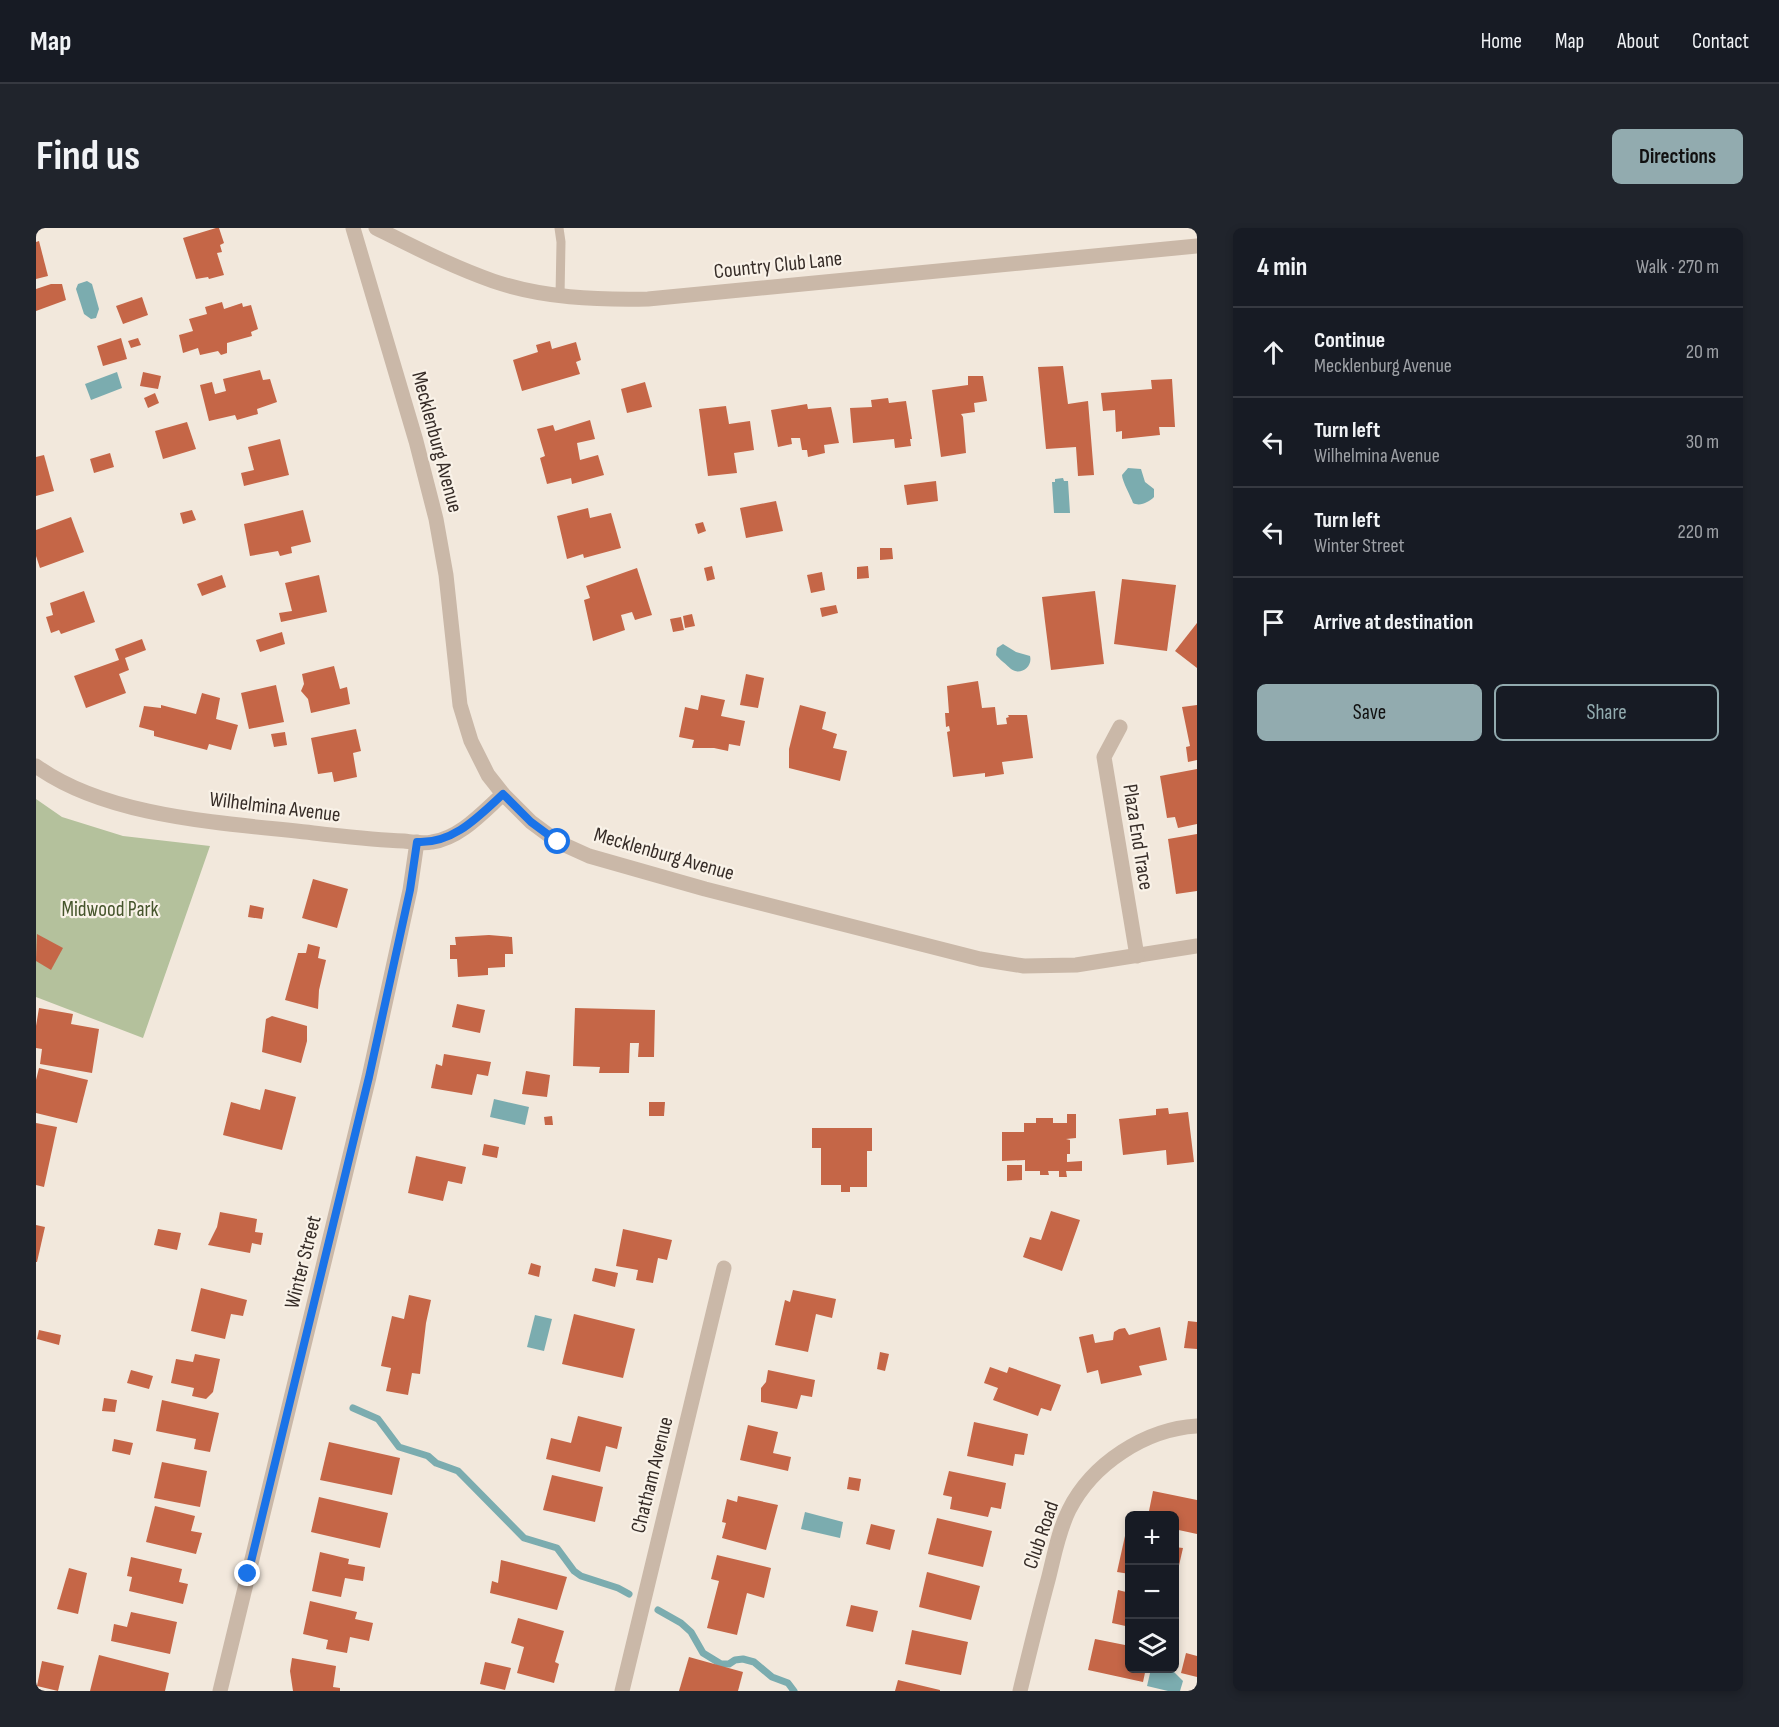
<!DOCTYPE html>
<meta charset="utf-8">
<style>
body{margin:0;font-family:"Sofia Sans Condensed",sans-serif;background:#20242c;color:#f1f3f6}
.controls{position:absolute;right:18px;bottom:18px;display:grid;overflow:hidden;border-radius:9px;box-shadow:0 3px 9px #0003}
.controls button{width:54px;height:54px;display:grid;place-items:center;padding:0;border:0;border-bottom:2px solid #363941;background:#171b24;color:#f1f3f6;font:30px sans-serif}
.stop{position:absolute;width:18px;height:18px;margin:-14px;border:4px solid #1a73e8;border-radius:50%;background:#fff}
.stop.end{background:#1a73e8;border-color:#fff;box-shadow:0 2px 6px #0008}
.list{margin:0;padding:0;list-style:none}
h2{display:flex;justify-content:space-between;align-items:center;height:78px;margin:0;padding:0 24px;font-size:26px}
h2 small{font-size:20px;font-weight:400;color:#9ea1a6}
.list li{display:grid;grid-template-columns:39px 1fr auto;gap:18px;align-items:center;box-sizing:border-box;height:90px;padding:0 24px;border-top:2px solid #363941}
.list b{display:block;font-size:22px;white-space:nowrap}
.list p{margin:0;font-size:20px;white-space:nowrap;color:#9ea1a6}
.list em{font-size:20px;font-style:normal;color:#9ea1a6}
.actions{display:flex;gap:12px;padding:18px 24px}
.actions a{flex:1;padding:14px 0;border:2px solid #92abaf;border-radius:9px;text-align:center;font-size:21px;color:#92abaf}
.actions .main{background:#92abaf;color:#111}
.icon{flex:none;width:33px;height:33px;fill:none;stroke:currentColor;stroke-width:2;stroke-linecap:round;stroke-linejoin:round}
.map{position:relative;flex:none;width:1161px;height:1463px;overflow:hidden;border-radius:9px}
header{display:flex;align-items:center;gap:36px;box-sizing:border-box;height:84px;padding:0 30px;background:#171b24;border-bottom:2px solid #363941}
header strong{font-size:28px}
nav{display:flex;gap:33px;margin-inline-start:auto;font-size:21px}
.intro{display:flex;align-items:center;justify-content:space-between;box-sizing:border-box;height:144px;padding:0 36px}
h1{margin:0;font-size:42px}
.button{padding:15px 27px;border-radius:9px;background:#92abaf;color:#111;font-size:21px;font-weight:700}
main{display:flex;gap:36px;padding:0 36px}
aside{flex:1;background:#171b24;border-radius:9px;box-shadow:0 3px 9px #0003}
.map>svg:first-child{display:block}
.green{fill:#b4c19c}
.water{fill:#7bacaf}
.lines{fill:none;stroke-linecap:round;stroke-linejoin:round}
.stream{stroke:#7bacaf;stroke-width:7}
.building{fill:#c56647}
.service{stroke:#cab8a8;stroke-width:9}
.minor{stroke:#cab8a8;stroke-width:15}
.route{stroke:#1a73e8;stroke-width:8}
.labels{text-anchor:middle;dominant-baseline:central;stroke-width:4.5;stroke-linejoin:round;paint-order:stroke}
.street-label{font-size:21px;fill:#372d28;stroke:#f9f2e8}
.park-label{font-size:21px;fill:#46552c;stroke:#f9f2e8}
</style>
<header>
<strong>Map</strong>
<nav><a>Home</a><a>Map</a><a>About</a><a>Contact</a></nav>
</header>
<div class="intro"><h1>Find us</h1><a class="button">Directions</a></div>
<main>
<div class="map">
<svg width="1161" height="1463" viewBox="0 0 1161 1463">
<rect width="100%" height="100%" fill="#f2e8dc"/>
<!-- green -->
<polygon class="green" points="0,571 26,589 87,608 174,618 107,810 0,769"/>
<!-- water -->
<g class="water">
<polygon points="51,53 56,56 63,81 60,90 55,91 48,86 40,61 42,56"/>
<polygon points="81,144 86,160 55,172 49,156"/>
<path d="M1092,240L1105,241L1109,254L1118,261V269C1113,274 1104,279 1097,275C1095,269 1086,253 1086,247Z"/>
<polygon points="1027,250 1028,253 1032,253 1034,285 1018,285 1016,254 1019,254 1019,251"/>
<path d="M967,416L980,424L994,428C997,439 984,448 975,441C971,437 963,431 960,427L961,420Z"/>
<polygon points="458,871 493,879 489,897 454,889"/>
<polygon points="499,1087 516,1091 508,1123 491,1119"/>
<polygon points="769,1284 807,1294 804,1310 765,1301"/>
<polygon points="1115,1441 1138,1444 1147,1453 1144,1463 1132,1463 1111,1458"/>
</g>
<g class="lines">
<!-- stream -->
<g class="stream">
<polyline points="317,1180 342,1191 363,1219 392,1228 400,1235 422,1243 488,1310 521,1320 538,1343 545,1348 582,1360 593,1366"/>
<polyline points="622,1382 645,1395 655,1404 667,1425 685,1436 693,1436 699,1432 707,1431 718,1434 736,1449 752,1455 758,1463"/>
</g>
</g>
<!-- building -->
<g class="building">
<polygon points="180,0 183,0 188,15 184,17 186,24 181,25 188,47 173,51 172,49 160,51 147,10"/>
<polygon points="3,13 12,48 0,51 0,14"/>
<polygon points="15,56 26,56 30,72 0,83 0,61"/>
<polygon points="106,69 112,87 87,96 80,78"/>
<polygon points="186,74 188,81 206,75 207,79 215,77 222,101 215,104 216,108 191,115 191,125 185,127 182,123 164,127 162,120 147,125 143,107 157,103 153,91 171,86 169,79"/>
<polygon points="85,110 91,131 67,138 61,118"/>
<polygon points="102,110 105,117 95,120 92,113"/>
<polygon points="514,113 516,121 540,114 545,132 540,134 544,146 486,163 477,132 502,124 500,117"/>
<polygon points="1027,138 1032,176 1052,173 1058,247 1042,248 1040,219 1010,221 1002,139"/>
<polygon points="224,142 227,152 234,151 241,174 221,181 222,186 201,192 199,187 173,193 164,157 176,154 179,166 190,163 187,151"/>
<polygon points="107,144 125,148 122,161 104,158"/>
<polygon points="932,148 947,148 951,173 938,175 939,184 925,186 927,189 930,225 905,229 896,162 932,157"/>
<polygon points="1136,151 1139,199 1123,199 1124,207 1086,211 1086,203 1080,204 1079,182 1067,183 1065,165 1116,161 1115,152"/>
<polygon points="609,154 616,179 591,185 585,161"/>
<polygon points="119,165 123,175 112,180 108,170"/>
<polygon points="852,170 853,175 870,173 876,211 874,211 875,218 859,220 858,211 817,215 814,180 836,179 835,172"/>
<polygon points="771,176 772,181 795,179 803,215 788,217 789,225 772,229 771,222 766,222 764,210 755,210 756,216 742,219 735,182"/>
<polygon points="690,178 693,196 714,193 718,222 698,225 701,245 672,248 663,181"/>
<polygon points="554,192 559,211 541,215 544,232 562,227 568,247 536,256 535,250 511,256 504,230 509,228 501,201 517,197 519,203"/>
<polygon points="151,194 160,221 127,231 119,203"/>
<polygon points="244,211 253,247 208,258 205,245 218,242 212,219"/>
<polygon points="74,225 78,239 58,245 54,231"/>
<polygon points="8,227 18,263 0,268 0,229"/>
<polygon points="900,253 902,273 871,277 868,257"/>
<polygon points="740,273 747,303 710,310 704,280"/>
<polygon points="552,280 554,290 575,285 585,320 548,330 547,326 531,331 521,288"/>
<polygon points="156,282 160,292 147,296 144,285"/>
<polygon points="267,282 275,314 255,319 256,325 244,328 242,323 214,328 208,296"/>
<polygon points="35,289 48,324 4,340 0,328 0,302"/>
<polygon points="667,294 670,303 662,306 659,296"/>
<polygon points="844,320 856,320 857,331 844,332"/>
<polygon points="676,338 679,351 671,353 668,340"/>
<polygon points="832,338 833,350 821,351 821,339"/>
<polygon points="601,340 616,387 599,392 596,384 585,387 589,402 557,413 548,372 554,370 550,358"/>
<polygon points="786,344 789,362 775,365 771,347"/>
<polygon points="186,347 190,359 166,368 161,356"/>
<polygon points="283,347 291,384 245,394 243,385 256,383 249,355"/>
<polygon points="1086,351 1140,357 1131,423 1078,416"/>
<polygon points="48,363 59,394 25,406 23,402 15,405 10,389 17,387 14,375"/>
<polygon points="1059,363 1068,436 1015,442 1006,369"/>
<polygon points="800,377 802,385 786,389 784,380"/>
<polygon points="656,386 659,398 649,400 647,388"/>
<polygon points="645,389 648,402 637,404 634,391"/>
<polygon points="1161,395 1161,440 1139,423"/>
<polygon points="246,404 249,416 224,424 220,412"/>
<polygon points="106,411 110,422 89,430 93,442 83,446 90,465 50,480 38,448 83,432 79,421"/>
<polygon points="298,438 304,461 311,459 314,476 275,485 272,471 265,463 268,456 266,446"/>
<polygon points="710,446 728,450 722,480 704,477"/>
<polygon points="942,453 946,480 959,479 961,497 971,496 970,490 973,489 972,487 991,487 997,530 966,534 968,546 949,549 949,545 917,549 911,504 914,503 913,498 910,499 909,485 913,485 911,458"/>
<polygon points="240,457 248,494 213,501 205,465"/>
<polygon points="166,465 184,470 180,491 202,497 195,522 173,516 171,522 118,508 118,503 103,499 108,478 125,480 125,477 160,486"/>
<polygon points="665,467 689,472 685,488 709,493 704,518 693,516 692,523 678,520 656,520 658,512 643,509 649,479 662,482"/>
<polygon points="764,477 790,484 786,501 801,506 797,520 811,523 804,553 753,540 753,521"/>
<polygon points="1161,477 1161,532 1152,534 1150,519 1154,518 1146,479"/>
<polygon points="320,501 325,523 317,525 321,549 298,554 296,544 282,546 275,510"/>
<polygon points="249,504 251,517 238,519 235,506"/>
<polygon points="1161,541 1161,596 1142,600 1139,589 1131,590 1124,548"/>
<polygon points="1161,606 1161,663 1140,666 1132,611"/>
<polygon points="277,651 312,661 301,700 266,690"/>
<polygon points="214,677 228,680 226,691 212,689"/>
<polygon points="1,706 27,720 15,742 0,733"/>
<polygon points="453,707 476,709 477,726 469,726 469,739 452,740 452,747 422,749 421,731 414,731 414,717 420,717 419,709"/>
<polygon points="272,716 284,719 282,730 290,732 283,762 282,781 249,772 262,725 270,725"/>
<polygon points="421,776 449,782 444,805 416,799"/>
<polygon points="3,780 37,786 35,796 63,801 56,845 4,836 6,821 0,820 0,798"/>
<polygon points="539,780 619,782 618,829 602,829 603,815 594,815 593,845 563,845 564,839 537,838"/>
<polygon points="236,788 271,798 271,813 265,835 226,824 230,791"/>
<polygon points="408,826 455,834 452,848 441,846 436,867 395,860 400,836 406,838"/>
<polygon points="3,840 52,852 41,895 0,885 0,852"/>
<polygon points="490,843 514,847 511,869 486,866"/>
<polygon points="229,861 260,869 246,922 187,907 195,874 224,882"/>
<polygon points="613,874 629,874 628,888 613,888"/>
<polygon points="1132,880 1133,886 1152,884 1158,934 1131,937 1130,922 1087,927 1083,891 1120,887 1120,881"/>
<polygon points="1031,886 1040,886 1040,910 1030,911 1034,912 1034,926 1031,926 1031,934 1046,933 1046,943 1030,943 1031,949 1023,949 1023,943 1012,943 1013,947 1004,947 1004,943 989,943 989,932 966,933 966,904 988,904 988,895 1000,895 1000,890 1017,890 1017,895 1031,895"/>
<polygon points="516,888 517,897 509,897 508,889"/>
<polygon points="0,895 21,899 8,959 0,957"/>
<polygon points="776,900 836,900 836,923 831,923 831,959 814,959 814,964 805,964 805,957 785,957 785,920 776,920"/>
<polygon points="448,916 463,919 461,930 446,927"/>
<polygon points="380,928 430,939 426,956 412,953 407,973 372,965"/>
<polygon points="971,937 986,937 986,952 971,953"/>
<polygon points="1015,983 1044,992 1026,1043 987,1029 994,1009 1005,1012"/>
<polygon points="184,984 221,991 219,1004 227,1005 225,1017 216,1015 214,1025 172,1017 181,999"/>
<polygon points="0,997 9,999 1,1034 0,1034"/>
<polygon points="122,1001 145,1005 141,1022 118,1017"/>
<polygon points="587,1001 636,1012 631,1032 622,1030 617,1055 600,1052 602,1042 580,1038"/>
<polygon points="495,1035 505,1038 503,1049 492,1046"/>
<polygon points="559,1040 582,1045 579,1059 556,1053"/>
<polygon points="165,1060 211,1072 207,1088 195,1086 189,1111 155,1103"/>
<polygon points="757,1062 800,1071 796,1090 780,1086 772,1124 739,1117 749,1072 754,1074"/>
<polygon points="373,1067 395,1072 390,1095 384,1146 376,1145 372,1167 350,1163 355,1140 345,1138 356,1088 368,1091"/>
<polygon points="538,1086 599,1101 587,1150 526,1136"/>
<polygon points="1152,1093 1161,1094 1161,1121 1148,1120"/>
<polygon points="1124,1099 1131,1132 1103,1138 1106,1147 1065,1156 1062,1142 1051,1145 1043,1109 1057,1106 1059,1115 1077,1112 1078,1104 1083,1101 1089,1100 1093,1107"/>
<polygon points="3,1102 25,1107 23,1117 1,1111"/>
<polygon points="844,1124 853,1126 849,1143 841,1141"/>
<polygon points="159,1126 184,1131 177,1164 170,1171 156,1168 158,1160 135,1155 140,1131 157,1134"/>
<polygon points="954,1139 971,1145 973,1139 1025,1157 1015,1183 1005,1180 1002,1188 957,1172 962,1160 948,1155"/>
<polygon points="95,1142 117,1148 113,1161 91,1155"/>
<polygon points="732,1142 779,1152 776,1169 765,1167 761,1181 725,1174 725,1160 730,1154"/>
<polygon points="68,1170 81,1172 79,1184 66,1183"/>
<polygon points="126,1172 183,1185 174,1224 158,1221 160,1211 120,1203"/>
<polygon points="542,1188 586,1199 581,1221 570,1218 564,1244 510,1231 515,1210 535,1215"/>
<polygon points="938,1194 992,1206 988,1227 979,1226 977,1238 931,1228"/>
<polygon points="712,1197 742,1204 737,1225 755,1229 752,1243 704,1232"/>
<polygon points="78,1211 97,1215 94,1227 76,1223"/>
<polygon points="293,1214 364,1230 356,1267 284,1252"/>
<polygon points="126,1234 171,1243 164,1279 118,1270"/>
<polygon points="913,1243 970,1255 965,1281 955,1279 952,1289 914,1281 916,1269 907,1267"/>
<polygon points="516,1247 567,1259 559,1294 507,1282"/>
<polygon points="813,1249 825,1251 823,1263 811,1261"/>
<polygon points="1117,1263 1161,1272 1161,1306 1138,1301 1138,1288 1112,1288"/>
<polygon points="702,1268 742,1277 730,1322 686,1310 690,1295 686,1294 691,1271 701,1274"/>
<polygon points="283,1269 352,1285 344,1320 275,1304"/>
<polygon points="119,1278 159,1288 155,1303 166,1305 160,1326 110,1314"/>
<polygon points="901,1290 956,1303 947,1339 892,1326"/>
<polygon points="835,1296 859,1302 854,1322 830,1316"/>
<polygon points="1089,1308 1094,1309 1094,1346 1081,1344"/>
<polygon points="1138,1319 1147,1320 1139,1355 1138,1355"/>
<polygon points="284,1324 313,1331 312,1336 329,1339 327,1353 309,1350 305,1369 276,1363"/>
<polygon points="681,1327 735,1340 728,1370 711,1365 701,1407 671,1400 683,1353 675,1351"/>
<polygon points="95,1329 146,1341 143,1354 152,1356 147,1376 93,1363 96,1349 91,1348"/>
<polygon points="465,1332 531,1349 521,1382 454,1365 456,1353 462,1355"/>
<polygon points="33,1340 51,1345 42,1386 21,1381"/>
<polygon points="891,1344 944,1358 935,1392 883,1379"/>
<polygon points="1082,1362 1094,1365 1094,1399 1076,1395"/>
<polygon points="274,1373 321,1384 319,1391 337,1395 333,1413 314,1409 311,1425 290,1421 292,1412 267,1406"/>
<polygon points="815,1377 842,1383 837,1404 810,1398"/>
<polygon points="95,1384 141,1394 134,1426 75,1413 78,1396 91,1399"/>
<polygon points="482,1390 528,1403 519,1434 523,1436 518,1455 481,1445 488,1419 475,1415"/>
<polygon points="876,1402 932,1414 925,1447 869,1436"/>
<polygon points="1059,1411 1094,1418 1094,1440 1110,1440 1107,1454 1052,1442"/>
<polygon points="1150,1425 1161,1428 1161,1449 1145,1445"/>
<polygon points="63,1427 133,1445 129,1463 54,1463"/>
<polygon points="653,1429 707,1444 702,1463 643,1463"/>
<polygon points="256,1430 300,1438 297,1459 304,1460 304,1463 257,1463 254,1443"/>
<polygon points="6,1433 28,1438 22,1463 1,1458"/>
<polygon points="449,1434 475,1440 469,1462 444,1456"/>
<polygon points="862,1452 904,1462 904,1463 859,1463"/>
</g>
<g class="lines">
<!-- service -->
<polyline class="service" points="523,0 525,14 524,68"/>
<!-- minor -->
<g class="minor">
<polyline points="317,0 380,213 400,291 410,347 424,477 435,513 452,547 467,566 495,594 522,614 553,628 669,661 944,731 988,738 1040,737 1161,718"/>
<path d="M340,0C378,19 417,39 457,53C507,70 560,72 612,71L1161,18"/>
<polyline points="1084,499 1068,529 1101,728"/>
<path d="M0,538C75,592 197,595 286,606C314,609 341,612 368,613C377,614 387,616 396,614C424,610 446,585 467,566"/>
<polyline points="184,1463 333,849 374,662 381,614"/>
<polyline points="586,1463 688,1040"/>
<path d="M984,1463C993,1426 1002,1389 1012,1352C1018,1329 1022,1304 1033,1282C1056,1236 1109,1201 1161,1198"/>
</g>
</g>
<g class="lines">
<!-- route -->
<path class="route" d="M212,1346L333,849L374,662L381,614C417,616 442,589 467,566L495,594L522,614"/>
</g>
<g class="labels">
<!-- street labels -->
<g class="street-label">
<text transform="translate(742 37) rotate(-6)">Country Club Lane</text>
<text transform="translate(401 214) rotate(75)">Mecklenburg Avenue</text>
<text transform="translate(239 579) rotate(7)">Wilhelmina Avenue</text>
<text transform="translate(1102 609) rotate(81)">Plaza End Trace</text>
<text transform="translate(628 626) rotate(16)">Mecklenburg Avenue</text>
<text transform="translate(267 1034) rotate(-76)">Winter Street</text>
<text transform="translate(616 1247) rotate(-76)">Chatham Avenue</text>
<text transform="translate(1005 1307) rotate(-71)">Club Road</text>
</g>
<!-- park labels -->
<g class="park-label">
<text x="74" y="681">Midwood Park</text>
</g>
</g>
</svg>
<div class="controls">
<button>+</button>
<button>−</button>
<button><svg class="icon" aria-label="layers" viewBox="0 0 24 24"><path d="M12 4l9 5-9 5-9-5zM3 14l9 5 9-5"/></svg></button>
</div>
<div class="stop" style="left:522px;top:614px"></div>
<div class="stop end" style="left:212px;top:1346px"></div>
</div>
<aside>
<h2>4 min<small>Walk · 270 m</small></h2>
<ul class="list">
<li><svg class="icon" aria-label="ahead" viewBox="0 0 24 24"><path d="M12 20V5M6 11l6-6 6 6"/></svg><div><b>Continue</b><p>Mecklenburg Avenue</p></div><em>20 m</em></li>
<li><svg class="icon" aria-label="left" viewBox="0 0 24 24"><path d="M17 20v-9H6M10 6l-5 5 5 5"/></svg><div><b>Turn left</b><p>Wilhelmina Avenue</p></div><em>30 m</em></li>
<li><svg class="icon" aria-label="left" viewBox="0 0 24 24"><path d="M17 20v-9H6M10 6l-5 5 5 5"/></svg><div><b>Turn left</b><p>Winter Street</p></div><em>220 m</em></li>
<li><svg class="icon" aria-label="arrive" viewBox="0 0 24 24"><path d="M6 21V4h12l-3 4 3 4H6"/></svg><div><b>Arrive at destination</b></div></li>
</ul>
<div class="actions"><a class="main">Save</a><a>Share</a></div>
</aside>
</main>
